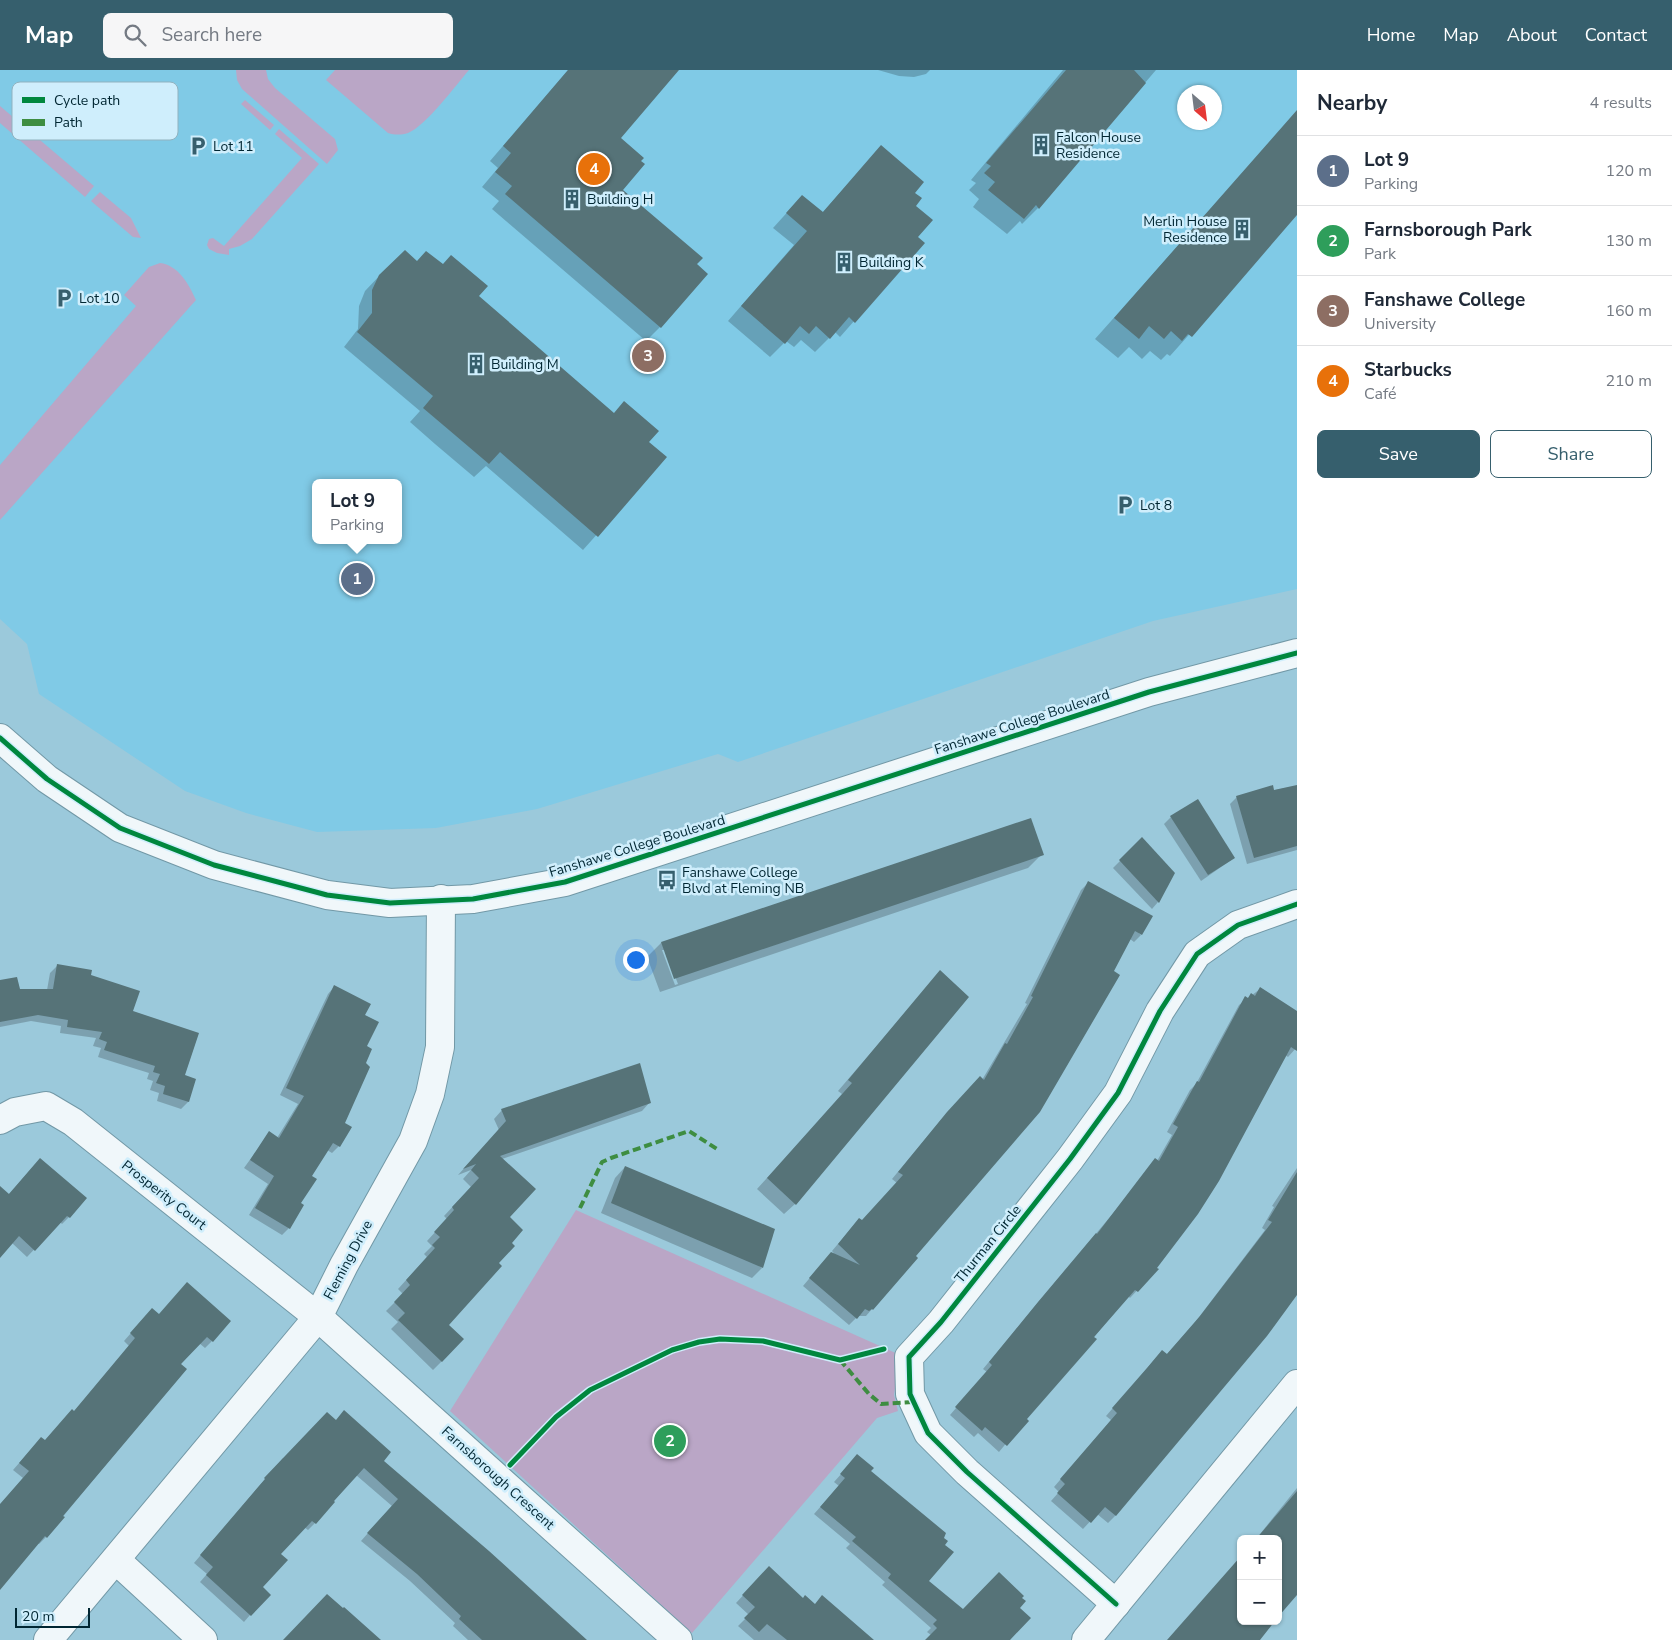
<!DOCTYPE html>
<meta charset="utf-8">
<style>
body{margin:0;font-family:"Nunito Sans",sans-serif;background:#f6f6f7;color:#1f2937}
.controls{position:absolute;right:15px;bottom:15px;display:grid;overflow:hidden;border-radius:8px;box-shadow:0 1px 4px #0004}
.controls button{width:45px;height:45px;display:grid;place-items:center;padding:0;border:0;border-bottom:1px solid #e0e1e3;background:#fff;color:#1f2937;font:25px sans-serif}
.compass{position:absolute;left:1177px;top:15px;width:45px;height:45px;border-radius:50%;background:#fff;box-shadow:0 1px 4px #0004;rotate:152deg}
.scale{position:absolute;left:15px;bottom:12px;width:75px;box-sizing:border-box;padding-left:5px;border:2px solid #002632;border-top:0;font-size:14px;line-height:18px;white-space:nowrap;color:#002632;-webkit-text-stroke:4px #cfeefc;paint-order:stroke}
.you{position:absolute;left:635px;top:889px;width:18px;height:18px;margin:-12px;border:4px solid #fff;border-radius:50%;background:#1a73e8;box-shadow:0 0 0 8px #1a73e833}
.badge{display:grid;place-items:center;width:32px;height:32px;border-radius:50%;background:#365f6d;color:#fff;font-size:16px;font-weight:700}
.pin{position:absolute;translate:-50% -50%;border:2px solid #fff;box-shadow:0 1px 5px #0006}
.popup{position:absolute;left:312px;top:409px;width:90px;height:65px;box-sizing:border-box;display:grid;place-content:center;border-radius:8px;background:#fff;filter:drop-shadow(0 1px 4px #0005);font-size:16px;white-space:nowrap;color:#747a83}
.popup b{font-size:19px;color:#1f2937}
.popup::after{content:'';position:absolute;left:50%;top:100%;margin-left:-10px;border:10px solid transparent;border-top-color:#fff}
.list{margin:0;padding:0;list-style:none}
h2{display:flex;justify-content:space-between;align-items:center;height:65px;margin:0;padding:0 20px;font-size:21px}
h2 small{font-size:16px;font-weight:400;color:#747a83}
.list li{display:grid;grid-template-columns:32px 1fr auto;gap:15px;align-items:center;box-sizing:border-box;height:70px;padding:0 20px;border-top:1px solid #e0e1e3}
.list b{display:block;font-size:19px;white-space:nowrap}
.list p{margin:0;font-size:16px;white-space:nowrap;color:#747a83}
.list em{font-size:16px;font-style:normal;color:#747a83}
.actions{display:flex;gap:10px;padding:15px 20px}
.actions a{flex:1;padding:11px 0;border:1px solid #365f6d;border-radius:8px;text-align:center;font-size:18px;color:#365f6d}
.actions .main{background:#365f6d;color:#fff}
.icon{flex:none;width:28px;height:28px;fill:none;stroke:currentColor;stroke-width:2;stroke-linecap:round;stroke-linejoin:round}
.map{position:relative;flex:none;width:1297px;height:1570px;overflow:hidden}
header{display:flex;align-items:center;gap:30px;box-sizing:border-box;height:70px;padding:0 25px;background:#365f6d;color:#fff}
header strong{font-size:24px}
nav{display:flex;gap:28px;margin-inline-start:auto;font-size:18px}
.search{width:350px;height:45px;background:#f6f6f7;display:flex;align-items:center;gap:12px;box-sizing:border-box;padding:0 18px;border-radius:8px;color:#747a83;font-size:19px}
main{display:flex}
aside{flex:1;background:#fff}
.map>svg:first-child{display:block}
.built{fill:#80cae6;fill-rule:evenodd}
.green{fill:#baa6c6}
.shadow{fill:#0003;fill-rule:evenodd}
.building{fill:#567378}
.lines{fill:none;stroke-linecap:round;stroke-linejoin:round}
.minor-casing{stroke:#7298a6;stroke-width:30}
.minor{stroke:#f0f7fa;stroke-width:28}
.quiet{stroke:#3e8d41;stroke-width:4;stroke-dasharray:8 4;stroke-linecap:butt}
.cycleway-casing{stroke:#cfeefc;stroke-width:8}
.cycleway{stroke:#00873e;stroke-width:5}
.labels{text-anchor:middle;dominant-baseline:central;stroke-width:5;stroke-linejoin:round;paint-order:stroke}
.poi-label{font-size:14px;fill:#002632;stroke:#cfeefc;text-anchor:start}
.street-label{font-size:14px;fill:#002632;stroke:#cfeefc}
.key{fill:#cfeefc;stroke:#91b2bf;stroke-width:1}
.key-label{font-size:14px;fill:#002632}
</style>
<header>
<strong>Map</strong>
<div class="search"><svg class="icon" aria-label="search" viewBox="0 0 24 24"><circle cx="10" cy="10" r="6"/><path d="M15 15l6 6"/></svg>Search here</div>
<nav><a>Home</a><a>Map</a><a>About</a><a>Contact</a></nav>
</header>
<main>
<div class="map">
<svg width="1297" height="1570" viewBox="0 0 1297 1570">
<rect width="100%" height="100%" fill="#9bc9db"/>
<!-- built -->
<path class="built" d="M0,0H1297V519L1153,551L738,692L718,684L537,739L436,758L317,762L246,743L185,721L39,624L27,574L0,549ZM1184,22H1214V52H1184ZM316,413H398V470H316Z"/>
<!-- green -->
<g class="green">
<polygon points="236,0 266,0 268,9 275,18 335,69 338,80 327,94 242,19 237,10"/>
<path d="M335,0H469C456,15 426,56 408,63C401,65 395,65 388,63L326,10Z"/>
<polygon points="245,30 274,55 270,60 241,34"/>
<polygon points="0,36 94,116 85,127 0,53"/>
<polygon points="279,59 319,94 252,169 240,176 229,179 229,185 217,183 209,179 207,175 209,169 213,168 224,176 302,88 275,64"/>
<polygon points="100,122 131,148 141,168 133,167 91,131"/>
<path d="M160,193C178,195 189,214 196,230L0,450V395L136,236L124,225L149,197Z"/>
<polygon points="576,1140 900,1285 894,1325 898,1341 877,1348 692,1563 450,1341"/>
</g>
<!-- shadow -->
<g class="shadow">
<polygon points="568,0 678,0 619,68 622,120 695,195 660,257 646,271 492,139 499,131 482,117 498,98 490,91"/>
<polygon points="878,0 930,0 926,4 914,7 899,6"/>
<polygon points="1063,0 1156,0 1038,138 1022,154 1020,151 1007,164 973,137 979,129 969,120 976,113 971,110"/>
<polygon points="1289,51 1297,58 1297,144 1170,286 1167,284 1161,290 1150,281 1142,289 1129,277 1118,288 1095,269"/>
<polygon points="881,77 914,123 916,167 923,173 840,267 835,262 815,282 801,270 794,277 786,271 770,287 728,251 794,175 773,158 802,126 822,143"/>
<polygon points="416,192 477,226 665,388 583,480 486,396 474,407 435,374 410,352 420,341 344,277 358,259 359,236 365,221 383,202"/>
<polygon points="1297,716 1297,780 1247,794 1230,734 1237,727"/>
<polygon points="1171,747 1234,788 1201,811 1164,754"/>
<path d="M1030,749L1042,784L1028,798L660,922L647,887L661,873ZM662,880H665L678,914L675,915Z"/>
<polygon points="1142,769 1158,832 1152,839 1113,798"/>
<polygon points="1088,813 1141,865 1134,872 1130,869 914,1187 872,1239 866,1246 858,1246 849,1255 803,1216 824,1191 836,1186 832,1181 853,1156 862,1151 897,1113 892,1109 941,1050 982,1010 1027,934 1025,933 1081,820"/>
<polygon points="57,896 90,906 132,942 184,1006 195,1009 188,1032 181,1039 157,1031 159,1023 150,1020 153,1011 147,1009 149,1003 98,987 101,978 93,976 96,968 60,963 61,956 31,951 0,957 0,912 19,921 47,920 50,903"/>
<polygon points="940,902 795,1134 784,1144 757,1119 842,1024 838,1021"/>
<polygon points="334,917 364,946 364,993 343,1054 339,1076 332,1083 327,1080 310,1107 289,1158 282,1165 249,1145 268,1114 244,1098 269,1063 277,1068 298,1034 280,1025 328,924"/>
<polygon points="1260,919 1297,956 1297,977 1288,987 1285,985 1155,1198 1157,1199 1130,1228 1128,1226 999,1382 978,1363 974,1367 950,1345 987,1302 983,1299 1031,1241 1157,1091 1172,1065 1167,1062 1190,1020 1196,1014 1239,935"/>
<polygon points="650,1032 642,1041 502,1089 508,1147 447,1255 442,1291 433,1300 391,1259 398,1252 386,1241 403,1224 398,1219 427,1187 424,1184 432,1176 427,1171 447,1149 444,1146 471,1117 463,1109 471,1100 458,1105 499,1060 494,1049 502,1040"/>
<polygon points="33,1097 69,1147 62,1154 60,1152 27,1187 12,1173 0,1186 0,1128 8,1125"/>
<polygon points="625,1097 762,1198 752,1208 601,1143 615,1108"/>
<polygon points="1297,1098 1297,1224 1115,1446 1108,1453 1097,1444 1083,1459 1051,1431 1059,1422 1054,1417 1111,1350 1106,1346 1155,1289 1166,1285 1193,1255 1265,1160 1262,1158 1274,1137 1272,1136"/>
<polygon points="180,1221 212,1271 205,1278 199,1273 180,1295 185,1299 46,1467 39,1474 37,1473 0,1518 0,1435 23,1408 13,1400 35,1375 45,1371 74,1342 129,1276 124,1271 145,1247 159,1245"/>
<polygon points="283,1388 382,1391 586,1570 468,1570 453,1556 455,1553 410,1511 361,1471 392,1436 356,1405 315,1453 308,1460 304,1457 279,1484 261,1518 250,1545 244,1552 200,1512 207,1504 194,1493"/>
<polygon points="851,1393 869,1401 928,1511 963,1541 1018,1538 1010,1570 927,1570 931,1565 927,1562 931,1558 882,1515 885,1512 846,1478 850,1474 814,1444 839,1416 834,1412"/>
<polygon points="1297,1418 1297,1523 1278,1469 1256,1469"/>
<polygon points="762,1505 814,1535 871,1570 754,1570 738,1556 749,1545 736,1533"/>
</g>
<!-- building -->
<g class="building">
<polygon points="568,0 679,0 621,68 644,88 641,91 645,94 623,120 703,188 697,194 708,204 661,258 505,124 512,116 495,102 511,83 503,76"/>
<polygon points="1066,0 1134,0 1146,13 1039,139 1036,135 1024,149 988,120 995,112 984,103 991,96 986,93"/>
<polygon points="1297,40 1297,145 1192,267 1188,264 1182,271 1171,261 1164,269 1149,256 1139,269 1114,248"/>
<polygon points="881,75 924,112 915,123 922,128 916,136 933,150 918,167 925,173 855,253 849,247 830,269 816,256 809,264 800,256 785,274 741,236 807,161 786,143 802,125 823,142"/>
<polygon points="405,180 417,191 426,181 443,194 451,185 488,216 479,226 614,343 624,331 659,361 649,372 667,387 598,467 500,382 489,394 449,360 423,338 433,326 357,262 372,243 372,220 379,205"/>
<polygon points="1273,715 1274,720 1297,715 1297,776 1254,788 1236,726"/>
<polygon points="1198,729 1235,788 1208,805 1170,746"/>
<polygon points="1031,748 1044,785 674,909 661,872"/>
<polygon points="1142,767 1175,803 1159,833 1119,790"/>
<polygon points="1088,811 1153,846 1142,865 1135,861 1114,901 1120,905 1040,1042 916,1186 918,1188 873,1240 872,1239 869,1241 865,1239 857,1249 809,1208 831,1182 860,1195 838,1174 859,1148 862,1150 903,1105 898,1102 947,1042 980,1006 984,1010 1005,973 1007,974 1033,927 1031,926"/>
<polygon points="57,894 92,900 91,905 140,921 133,941 199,963 185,1005 196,1009 189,1032 163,1024 165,1016 156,1013 160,1004 153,1002 155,996 104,980 107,972 99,969 102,962 67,957 68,950 38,945 0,952 0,910 17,907 20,919 53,919"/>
<polygon points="940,900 969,927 796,1135 767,1108 852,1013 848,1010"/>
<polygon points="334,915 371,934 365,945 379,952 367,976 372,979 366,993 370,997 345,1053 352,1057 340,1077 333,1073 312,1106 317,1109 301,1133 304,1135 290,1159 255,1138 274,1106 250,1090 269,1061 279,1068 304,1026 286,1018"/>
<polygon points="1260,917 1297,941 1297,981 1291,977 1219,1111 1198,1144 1157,1198 1159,1199 1138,1222 1135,1220 1094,1267 1097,1269 1027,1349 1029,1351 1007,1376 985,1357 982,1361 955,1337 992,1295 989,1292 1038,1232 1096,1163 1097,1164 1155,1088 1159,1091 1178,1057 1173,1054 1197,1011 1199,1012 1245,926 1248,928 1251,923 1255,926"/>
<polygon points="640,993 651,1033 500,1086 536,1119 510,1147 523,1160 512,1173 515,1176 499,1193 502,1196 449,1255 464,1269 442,1292 398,1250 405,1243 394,1232 410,1215 406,1210 435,1178 432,1175 440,1167 434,1162 454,1140 452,1137 479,1108 471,1100 476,1094 463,1099 506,1051 501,1039"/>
<polygon points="40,1088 87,1128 70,1148 67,1146 35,1181 19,1166 0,1188 0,1116 9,1124"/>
<polygon points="625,1096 775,1159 763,1198 611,1133"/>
<polygon points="1297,1102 1297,1225 1267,1266 1116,1446 1105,1437 1091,1453 1057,1423 1065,1414 1060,1409 1117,1343 1112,1338 1147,1298 1162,1280 1167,1284 1200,1246 1272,1152 1268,1150"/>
<polygon points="187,1212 231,1251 213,1272 207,1267 181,1294 187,1299 63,1446 65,1447 47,1468 45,1466 0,1520 0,1434 29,1401 19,1393 41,1367 45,1370 72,1339 74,1341 135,1268 130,1263 152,1238 159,1244"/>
<polygon points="344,1340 391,1382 384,1391 489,1481 587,1570 482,1570 459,1549 461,1546 417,1504 367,1463 398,1429 364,1398 334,1431 335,1432 316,1454 312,1451 281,1484 288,1490 263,1517 271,1525 251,1546 206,1505 213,1497 200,1485 265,1409 264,1408 327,1342 336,1350"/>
<polygon points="857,1384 874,1398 871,1401 946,1463 944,1468 948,1471 945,1475 954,1482 929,1511 963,1539 999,1502 1024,1526 1022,1528 1026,1531 1020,1538 1031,1548 1010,1570 925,1570 937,1558 933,1554 937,1550 888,1508 891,1504 852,1471 856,1467 820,1437 845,1408 840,1404"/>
<polygon points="1297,1421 1297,1525 1278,1547 1278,1469 1256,1469"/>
<polygon points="1241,1486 1241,1551 1275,1551 1260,1570 1167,1570"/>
<polygon points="769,1496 803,1528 805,1525 815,1534 822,1525 874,1570 787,1570 767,1554 759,1562 744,1548 755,1537 742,1525"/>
<polygon points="327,1524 343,1538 344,1537 381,1570 283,1570"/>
</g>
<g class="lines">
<defs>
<g id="minor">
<polyline points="0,668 47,709 120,758 214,795 327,825 390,833 473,829 565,812 1149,622 1297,583"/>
<polyline points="0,1050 15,1042 46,1036 73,1052 318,1247 678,1570"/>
<polyline points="116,1490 203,1570"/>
<polyline points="1116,1534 967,1402 928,1363 910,1324 909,1287 941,1252 1070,1089 1118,1023 1160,941 1197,884 1238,855 1297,834"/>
<polyline points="48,1570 318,1247 344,1195 413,1071 430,1024 440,977 441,829"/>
<polyline points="1086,1570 1297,1314"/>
</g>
</defs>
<!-- minor casing -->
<use href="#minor" class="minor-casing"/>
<!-- minor -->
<use href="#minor" class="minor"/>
<!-- quiet -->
<g class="quiet">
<polyline points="580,1138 602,1092 611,1088 689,1061 717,1079"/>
<polyline points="840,1290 869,1324 881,1334 914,1332"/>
</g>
<defs>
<g id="cycleway">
<polyline points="0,668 47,709 120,758 214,795 327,825 390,833 473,829 565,812 1149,622 1297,583"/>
<polyline points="510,1395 556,1347 590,1320 672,1280 699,1272 720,1269 763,1271 840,1290 884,1279"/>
<polyline points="1116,1534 967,1402 928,1363 910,1324 909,1287 941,1252 1070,1089 1118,1023 1160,941 1197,884 1238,855 1297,834"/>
</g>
</defs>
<!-- cycleway casing -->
<use href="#cycleway" class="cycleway-casing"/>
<!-- cycleway -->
<use href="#cycleway" class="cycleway"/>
</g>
<!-- icons -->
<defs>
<symbol id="building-bare" viewBox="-9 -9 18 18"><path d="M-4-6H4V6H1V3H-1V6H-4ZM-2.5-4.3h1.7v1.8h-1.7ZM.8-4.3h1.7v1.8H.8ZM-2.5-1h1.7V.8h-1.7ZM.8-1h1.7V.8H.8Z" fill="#365f6d" stroke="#cfeefc" stroke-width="2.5" paint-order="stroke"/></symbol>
<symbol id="parking-bare" viewBox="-9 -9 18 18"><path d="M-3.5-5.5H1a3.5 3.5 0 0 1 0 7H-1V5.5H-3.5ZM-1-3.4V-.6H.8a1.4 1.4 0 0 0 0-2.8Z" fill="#365f6d" stroke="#cfeefc" stroke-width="2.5" paint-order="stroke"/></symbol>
<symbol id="bus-bare" viewBox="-9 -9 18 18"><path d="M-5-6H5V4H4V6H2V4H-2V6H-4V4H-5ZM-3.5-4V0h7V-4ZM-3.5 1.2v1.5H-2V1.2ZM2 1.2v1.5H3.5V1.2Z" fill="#365f6d" stroke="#cfeefc" stroke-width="2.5" paint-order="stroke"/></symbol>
</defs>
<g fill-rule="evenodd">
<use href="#building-bare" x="1027" y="61" width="28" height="28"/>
<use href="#parking-bare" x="184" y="62" width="28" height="28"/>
<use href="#building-bare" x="558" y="115" width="28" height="28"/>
<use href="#building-bare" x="1228" y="145" width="28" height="28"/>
<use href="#building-bare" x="830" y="178" width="28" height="28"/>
<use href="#parking-bare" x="50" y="214" width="28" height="28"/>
<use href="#building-bare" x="462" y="280" width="28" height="28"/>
<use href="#parking-bare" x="1111" y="421" width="28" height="28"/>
<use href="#bus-bare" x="653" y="796" width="28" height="28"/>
</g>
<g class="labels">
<!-- poi labels -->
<g class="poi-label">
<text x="1056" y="67">Falcon House<tspan x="1056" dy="16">Residence</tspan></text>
<text x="213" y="76">Lot 11</text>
<text x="587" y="129">Building H</text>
<text x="1227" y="151" text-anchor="end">Merlin House<tspan x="1227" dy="16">Residence</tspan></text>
<text x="859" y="192">Building K</text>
<text x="79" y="228">Lot 10</text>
<text x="491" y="294">Building M</text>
<text x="1140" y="435">Lot 8</text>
<text x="682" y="802">Fanshawe College<tspan x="682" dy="16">Blvd at Fleming NB</tspan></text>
</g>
<!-- street labels -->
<g class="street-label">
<text transform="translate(1022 652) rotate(-18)">Fanshawe College Boulevard</text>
<text transform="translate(637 776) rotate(-17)">Fanshawe College Boulevard</text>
<text transform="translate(164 1125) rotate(38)">Prosperity Court</text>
<text transform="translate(988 1174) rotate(-51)">Thurman Circle</text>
<text transform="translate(348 1190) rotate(-62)">Fleming Drive</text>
<text transform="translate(498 1408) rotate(42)">Farnsborough Crescent</text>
</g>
</g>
<!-- legend -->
<rect x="12" y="12" width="166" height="58" rx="8" class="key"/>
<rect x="22" y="27" width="23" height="6" fill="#00873e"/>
<rect x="22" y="49" width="23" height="7" fill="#3e8d41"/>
<g class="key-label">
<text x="54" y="35">Cycle path</text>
<text x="54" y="57">Path</text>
</g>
</svg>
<div class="controls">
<button>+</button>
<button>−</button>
</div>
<svg class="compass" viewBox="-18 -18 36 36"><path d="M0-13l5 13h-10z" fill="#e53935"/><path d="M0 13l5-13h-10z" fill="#747a83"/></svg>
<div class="scale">20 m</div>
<div class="you"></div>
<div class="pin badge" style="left:357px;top:509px;background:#5c6f8a">1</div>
<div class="popup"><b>Lot 9</b>Parking</div>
<div class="pin badge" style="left:670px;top:1371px;background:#2e9e5b">2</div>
<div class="pin badge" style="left:648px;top:286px;background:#8d6e63">3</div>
<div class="pin badge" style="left:594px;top:99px;background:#e8710a">4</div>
</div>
<aside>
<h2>Nearby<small>4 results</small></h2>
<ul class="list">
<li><span class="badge" style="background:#5c6f8a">1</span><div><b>Lot 9</b><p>Parking</p></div><em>120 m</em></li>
<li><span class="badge" style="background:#2e9e5b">2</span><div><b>Farnsborough Park</b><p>Park</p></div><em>130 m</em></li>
<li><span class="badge" style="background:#8d6e63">3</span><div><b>Fanshawe College</b><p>University</p></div><em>160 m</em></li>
<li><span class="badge" style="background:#e8710a">4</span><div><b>Starbucks</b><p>Café</p></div><em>210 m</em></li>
</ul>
<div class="actions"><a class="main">Save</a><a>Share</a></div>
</aside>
</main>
